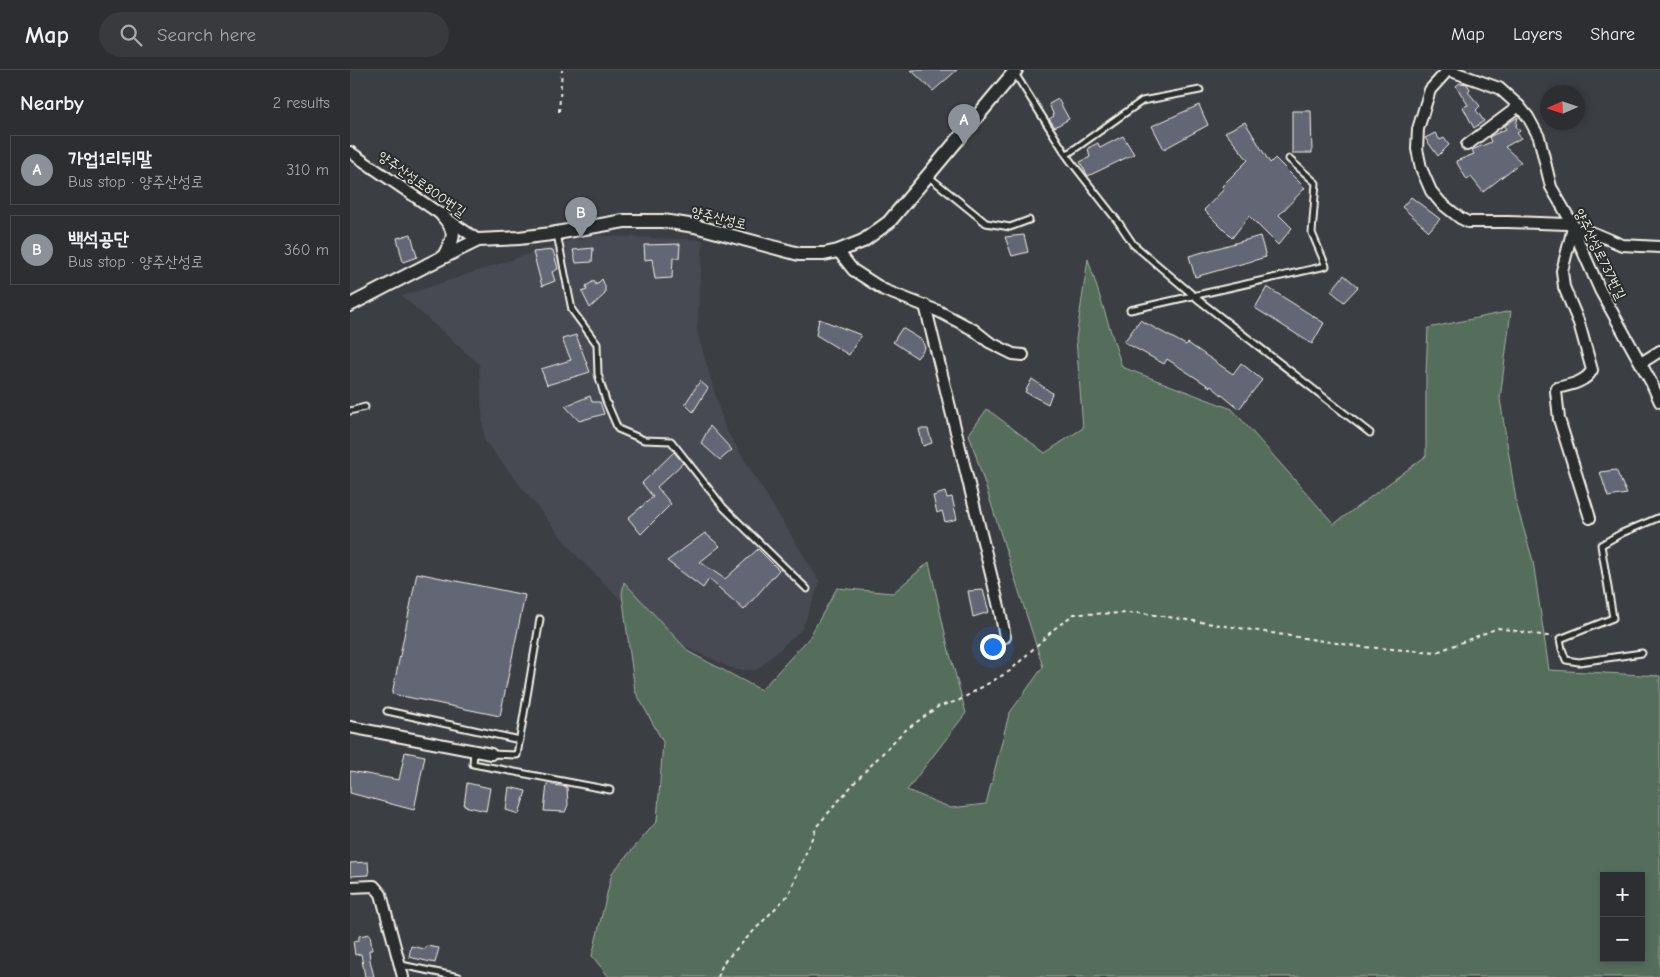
<!DOCTYPE html>
<meta charset="utf-8">
<style>
body{margin:0;font-family:"Comic Neue","Poor Story",sans-serif;background:#383a3e;color:#f1f3f6}
.controls{position:absolute;right:15px;bottom:15px;display:grid;overflow:hidden;border-radius:0px;box-shadow:0 2px 8px #0003}
.controls button{width:45px;height:45px;display:grid;place-items:center;padding:0;border:0;border-bottom:1px solid #484a4d;background:#2c2e32;color:#f1f3f6;font:25px sans-serif}
.compass{position:absolute;left:1190px;top:15px;width:45px;height:45px;border-radius:50%;background:#2c2e32;box-shadow:0 2px 8px #0003;rotate:267deg}
.you{position:absolute;left:642px;top:576px;width:18px;height:18px;margin:-12px;border:4px solid #fff;border-radius:50%;background:#1a73e8;box-shadow:0 0 0 8px #1a73e833}
.badge{display:grid;place-items:center;width:32px;height:32px;border-radius:50%;background:#8c9099;color:#fff;font-size:16px;font-weight:700}
.pin{position:absolute;translate:-50% -41px;filter:drop-shadow(0 1px 2px #0008)}
.pin::after{content:'';position:absolute;top:26px;width:18px;height:15px;background:inherit;clip-path:polygon(0 0,100% 0,50% 100%)}
.list{margin:0;padding:0;list-style:none}
h2{display:flex;justify-content:space-between;align-items:center;height:65px;margin:0;padding:0 20px;font-size:21px}
h2 small{font-size:16px;font-weight:400;color:#a6a8ac}
.list li{display:grid;grid-template-columns:32px 1fr auto;gap:15px;align-items:center;box-sizing:border-box;height:70px;margin:0 10px 10px;padding:0 10px;border:1px solid #484a4d;border-radius:0px}
.list b{display:block;font-size:19px;white-space:nowrap}
.list p{margin:0;font-size:16px;white-space:nowrap;color:#a6a8ac}
.list em{font-size:16px;font-style:normal;color:#a6a8ac}
.icon{flex:none;width:28px;height:28px;fill:none;stroke:currentColor;stroke-width:2;stroke-linecap:round;stroke-linejoin:round}
.map{position:relative;flex:none;width:1310px;height:907px;overflow:hidden}
header{display:flex;align-items:center;gap:30px;box-sizing:border-box;height:70px;padding:0 25px;background:#2c2e32;border-bottom:1px solid #484a4d}
header strong{font-size:24px}
nav{display:flex;gap:28px;margin-inline-start:auto;font-size:18px}
.search{width:350px;height:45px;background:#383a3e;display:flex;align-items:center;gap:12px;box-sizing:border-box;padding:0 18px;border-radius:28px;color:#a6a8ac;font-size:19px}
main{display:flex}
aside{flex:1;background:#2c2e32}
.map>svg:first-child{display:block}
.built{fill:#474a52}
.green{fill:#556e5c;stroke:#a4b0a2;fill-rule:evenodd}
.building{fill:#646674;stroke:#f4f1e8}
.lines{fill:none;stroke-linecap:round;stroke-linejoin:round}
.service-casing{stroke:#f4f1e8;stroke-width:9}
.minor-casing{stroke:#f4f1e8;stroke-width:14}
.tertiary-casing{stroke:#f4f1e8;stroke-width:16}
.path{stroke:#f4f1e8;stroke-width:2;stroke-dasharray:4 4;stroke-linecap:butt}
.service{stroke:#2a2d2e;stroke-width:5}
.minor{stroke:#2a2d2e;stroke-width:10}
.tertiary{stroke:#2a2d2e;stroke-width:12}
.labels{text-anchor:middle;dominant-baseline:central;stroke-width:4;stroke-linejoin:round;paint-order:stroke}
.street-label{font-size:14px;fill:#f4f1e8;stroke:#2a2d2e}
</style>
<header>
<strong>Map</strong>
<div class="search"><svg class="icon" aria-label="search" viewBox="0 0 24 24"><circle cx="10" cy="10" r="6"/><path d="M15 15l6 6"/></svg>Search here</div>
<nav><a>Map</a><a>Layers</a><a>Share</a></nav>
</header>
<main>
<aside>
<h2>Nearby<small>2 results</small></h2>
<ul class="list">
<li><span class="badge">A</span><div><b>가업1리뒤말</b><p>Bus stop · 양주산성로</p></div><em>310 m</em></li>
<li><span class="badge">B</span><div><b>백석공단</b><p>Bus stop · 양주산성로</p></div><em>360 m</em></li>
</ul>
</aside>
<div class="map">
<svg width="1310" height="907" viewBox="0 0 1310 907">
<rect width="100%" height="100%" fill="#3b3e43"/>
<filter id="ink" filterUnits="userSpaceOnUse"><feTurbulence type="fractalNoise" baseFrequency=".02" numOctaves="2"/><feDisplacementMap in="SourceGraphic" scale="10" xChannelSelector="R" yChannelSelector="G"/><feConvolveMatrix kernelMatrix="1 2 1 2 8 2 1 2 1" color-interpolation-filters="sRGB"/></filter>
<g filter="url(#ink)">
<!-- built -->
<polygon class="built" points="236,165 353,170 347,261 375,358 470,512 452,559 407,600 386,600 303,562 224,483 134,370 129,294 52,226"/>
<!-- green -->
<path class="green" d="M738,189L772,297L882,339L984,454L1076,386V303L1078,258L1161,241L1150,329L1167,436L1183,491L1199,600L1310,606V907H259L242,886L262,803L307,751L313,672L285,621L272,524L274,512L339,582L411,620L459,568L487,518L543,523L579,492L599,581L616,643L557,720L601,738L636,734L659,644L693,597L619,364L637,339L695,383L733,358L726,269ZM1254,806H1291V888H1254Z"/>
<!-- building -->
<g class="building">
<polygon points="561,0 607,0 583,21"/>
<polygon points="1110,13 1117,14 1120,19 1118,22 1130,36 1126,40 1134,51 1124,58 1113,37 1118,35 1106,16"/>
<polygon points="708,29 719,49 705,57 699,49 704,46 699,34"/>
<polygon points="849,35 858,55 814,79 802,56"/>
<polygon points="942,41 961,41 962,83 942,83"/>
<polygon points="1168,47 1166,56 1170,61 1167,63 1171,68 1155,77 1171,92 1133,122 1121,107 1117,110 1106,91 1124,84 1122,80 1141,72 1139,67 1156,59 1154,56"/>
<polygon points="895,52 920,93 925,88 955,118 929,145 942,158 928,175 899,146 882,168 854,140 874,119 872,116 898,90 875,62"/>
<polygon points="1085,63 1090,70 1094,68 1099,75 1088,86 1075,68"/>
<polygon points="773,66 784,84 738,106 730,92 740,87 738,78 748,73 750,78"/>
<polygon points="1061,127 1090,149 1079,161 1052,137"/>
<polygon points="61,164 67,187 53,192 47,168"/>
<polygon points="674,165 678,182 662,186 655,167"/>
<polygon points="910,166 916,187 845,207 839,186"/>
<polygon points="330,174 329,188 323,188 322,208 305,209 302,189 295,190 294,175"/>
<polygon points="243,178 242,192 226,193 223,180"/>
<polygon points="203,180 208,199 202,202 205,211 192,216 183,182"/>
<polygon points="994,205 1008,217 994,232 981,221"/>
<polygon points="252,209 255,216 255,224 240,238 232,222 237,220 236,216 244,211 246,215"/>
<polygon points="917,217 974,253 962,274 905,238"/>
<polygon points="469,249 511,265 499,285 466,265"/>
<polygon points="790,250 836,275 838,273 883,304 891,293 912,310 889,339 861,316 860,317 817,289 814,294 774,272"/>
<polygon points="552,258 572,270 575,278 567,288 543,272"/>
<polygon points="226,265 240,302 197,315 191,299 221,290 212,269"/>
<polygon points="682,309 702,323 698,334 675,322"/>
<polygon points="350,311 358,318 343,342 335,334"/>
<polygon points="240,326 242,332 250,332 254,344 229,351 215,336"/>
<polygon points="360,356 382,380 370,390 351,373"/>
<polygon points="569,359 578,359 582,373 573,376"/>
<polygon points="324,382 333,393 307,417 321,434 291,464 278,448 303,427 292,413"/>
<polygon points="1266,400 1277,424 1258,427 1250,402"/>
<polygon points="595,422 597,428 602,427 607,449 595,452 592,441 587,443 583,426"/>
<polygon points="355,463 370,476 350,492 375,509 408,479 429,500 394,540 359,509 353,518 317,491"/>
<polygon points="67,503 175,525 150,646 42,624"/>
<polygon points="633,520 639,542 623,547 618,521"/>
<polygon points="55,682 75,686 64,740 0,723 0,701 49,710"/>
<polygon points="117,713 140,718 136,741 114,736"/>
<polygon points="197,714 217,717 218,735 215,742 194,741"/>
<polygon points="159,717 176,721 169,744 156,740"/>
<polygon points="18,792 19,805 0,806 0,793"/>
<polygon points="20,864 22,880 19,880 20,890 24,907 15,907 11,884 5,885 3,871 9,870 9,866"/>
<polygon points="61,876 75,879 76,876 89,878 85,893 59,887"/>
</g>
<g class="lines">
<defs>
<g id="service">
<polyline points="664,2 719,89 769,153 783,174 850,231 1020,363"/>
<polyline points="716,85 792,31 850,20"/>
<polyline points="578,106 636,153 660,157 679,150"/>
<polyline points="207,164 222,240 247,274 248,304 256,331 268,359 294,370 321,371 374,438 457,519"/>
<polyline points="780,240 976,196 962,163 966,113 939,89"/>
<polyline points="0,341 15,337"/>
<polyline points="1292,583 1229,592 1216,590 1212,579 1210,569 1263,548 1251,475 1272,463 1310,447"/>
<polyline points="37,641 170,670"/>
<polyline points="124,681 123,694 260,720"/>
<polyline points="141,684 167,685 190,549"/>
<polyline points="51,895 109,907"/>
</g>
<g id="minor">
<polyline points="1098,0 1149,18 1169,36 1178,47 1189,67 1201,117 1223,155 1227,168 1250,220 1301,312 1310,332"/>
<polyline points="1098,0 1080,20 1068,59 1067,79 1071,98 1081,121 1091,133 1110,148 1118,152 1157,152 1217,154 1246,164 1272,175 1310,177"/>
<polyline points="1117,75 1169,36"/>
<polyline points="0,82 128,170"/>
<path d="M1223,158L1212,201L1214,217L1229,253L1242,300C1236,312 1220,315 1207,318L1206,321L1209,349L1240,448"/>
<polyline points="488,181 503,200 534,220 588,241 624,260 639,272 663,284 673,285"/>
<polyline points="575,235 650,541 655,567"/>
<polyline points="1291,293 1310,281"/>
<polyline points="0,657 141,684"/>
<polyline points="0,817 24,816 31,824 53,907"/>
</g>
<g id="tertiary">
<path d="M92,145C108,163 104,167 94,186"/>
<polyline points="0,235 77,195 128,170 169,168 201,164 274,151 313,151 345,156 449,184 474,184 488,181 513,171 539,152 666,0"/>
</g>
</defs>
<!-- service casing -->
<use href="#service" class="service-casing"/>
<!-- minor casing -->
<use href="#minor" class="minor-casing"/>
<!-- tertiary casing -->
<use href="#tertiary" class="tertiary-casing"/>
<!-- path -->
<g class="path">
<polyline points="209,42 212,0"/>
<polyline points="368,907 373,893 439,824 467,756 505,712 553,662 589,636 608,631 660,601 704,559 724,544 792,543 1012,577 1087,582 1148,558 1203,567"/>
</g>
<!-- service -->
<use href="#service" class="service"/>
<!-- minor -->
<use href="#minor" class="minor"/>
<!-- tertiary -->
<use href="#tertiary" class="tertiary"/>
</g>
</g>
<g class="labels">
<!-- street labels -->
<g class="street-label">
<text transform="translate(72 114) rotate(35)">양주산성로800번길</text>
<text transform="translate(369 148) rotate(14)">양주산성로</text>
<text transform="translate(1250 184) rotate(64)">양주산성로737번길</text>
</g>
</g>
</svg>
<div class="controls">
<button>+</button>
<button>−</button>
</div>
<svg class="compass" viewBox="-18 -18 36 36"><path d="M0-13l5 13h-10z" fill="#e53935"/><path d="M0 13l5-13h-10z" fill="#a6a8ac"/></svg>
<div class="you"></div>
<div class="pin badge" style="left:614px;top:75px">A</div>
<div class="pin badge" style="left:231px;top:168px">B</div>
</div>
</main>
